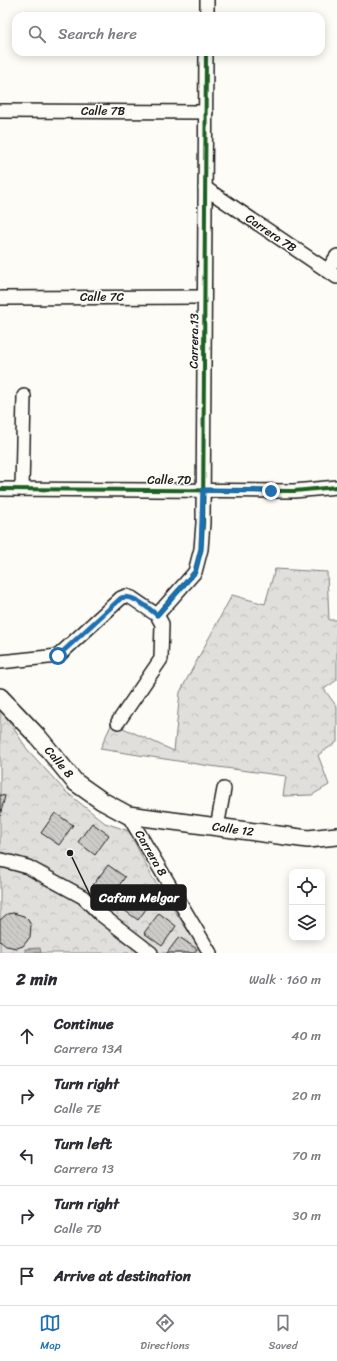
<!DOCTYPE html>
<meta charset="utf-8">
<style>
body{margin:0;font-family:Sriracha,sans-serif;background:#f7f7f7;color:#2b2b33}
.controls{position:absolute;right:12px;bottom:12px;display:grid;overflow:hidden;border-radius:8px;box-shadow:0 2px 10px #0003}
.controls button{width:36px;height:36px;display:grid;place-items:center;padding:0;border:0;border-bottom:1px solid #e1e1e2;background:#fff;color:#2b2b33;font:20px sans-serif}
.stop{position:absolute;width:12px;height:12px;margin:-9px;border:3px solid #1f6fb2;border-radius:50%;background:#fff}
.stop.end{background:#1f6fb2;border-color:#fff;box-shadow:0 1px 4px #0008}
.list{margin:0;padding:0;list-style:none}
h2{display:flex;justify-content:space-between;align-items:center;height:52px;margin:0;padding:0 16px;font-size:17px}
h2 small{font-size:13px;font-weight:400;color:#7c7c81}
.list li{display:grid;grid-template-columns:26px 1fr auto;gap:12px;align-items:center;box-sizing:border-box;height:60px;padding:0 16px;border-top:1px solid #e1e1e2}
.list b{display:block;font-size:15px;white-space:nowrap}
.list p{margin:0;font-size:13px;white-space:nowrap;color:#7c7c81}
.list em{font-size:13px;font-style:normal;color:#7c7c81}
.icon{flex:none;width:22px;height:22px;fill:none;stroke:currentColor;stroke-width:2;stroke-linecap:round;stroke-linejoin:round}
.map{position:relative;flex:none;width:337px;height:953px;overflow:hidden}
.search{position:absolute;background:#fff;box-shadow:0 2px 10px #0003;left:12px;right:12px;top:12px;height:44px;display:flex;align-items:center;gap:10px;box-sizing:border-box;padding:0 14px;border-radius:12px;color:#7c7c81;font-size:15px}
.sheet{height:352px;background:#fff}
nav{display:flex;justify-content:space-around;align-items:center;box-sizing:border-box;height:56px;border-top:1px solid #e1e1e2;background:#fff;font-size:11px;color:#7c7c81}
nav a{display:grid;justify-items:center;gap:2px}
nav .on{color:#1f6fb2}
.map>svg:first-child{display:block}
.forest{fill:url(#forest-crowns);stroke:#7e7e7c}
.water{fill:url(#water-rules);stroke:#797876}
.building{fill:url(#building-back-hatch);stroke:#1c1c1c}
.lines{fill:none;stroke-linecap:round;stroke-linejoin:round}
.minor-casing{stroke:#1c1c1c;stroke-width:16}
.major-casing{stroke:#1c1c1c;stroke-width:20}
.minor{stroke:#fdfcf7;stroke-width:13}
.major{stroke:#fdfcf7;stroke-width:17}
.cycleway-casing{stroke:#fdfcf7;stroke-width:6}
.cycleway{stroke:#1b5e20;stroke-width:4}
.route{stroke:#1f6fb2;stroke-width:5}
.labels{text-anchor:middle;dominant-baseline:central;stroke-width:3;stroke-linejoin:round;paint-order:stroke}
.street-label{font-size:12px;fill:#1c1c1c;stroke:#fdfcf7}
.leader{fill:none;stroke:#1c1c1c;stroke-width:1.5}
.callout-dot{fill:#1c1c1c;stroke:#fdfcf7;stroke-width:1.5}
.callout{fill:#1c1c1c;stroke:#1c1c1c;stroke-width:1.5}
.callout-label{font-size:13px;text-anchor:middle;font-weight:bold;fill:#fff}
</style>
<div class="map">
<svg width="337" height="953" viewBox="0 0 337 953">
<defs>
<pattern id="forest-crowns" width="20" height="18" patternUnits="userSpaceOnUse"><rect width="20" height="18" fill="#e0dfdb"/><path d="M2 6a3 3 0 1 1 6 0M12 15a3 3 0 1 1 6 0" fill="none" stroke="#c0bfbb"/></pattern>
<pattern id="water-rules" width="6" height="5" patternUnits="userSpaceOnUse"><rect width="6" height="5" fill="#b7b6b2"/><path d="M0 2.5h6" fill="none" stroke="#9d9c98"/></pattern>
<pattern id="building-back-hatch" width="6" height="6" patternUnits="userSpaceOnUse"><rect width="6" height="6" fill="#cccbc8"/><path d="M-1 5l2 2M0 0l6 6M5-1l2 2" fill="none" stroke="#afaeab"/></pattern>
</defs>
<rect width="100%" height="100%" fill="#fdfcf7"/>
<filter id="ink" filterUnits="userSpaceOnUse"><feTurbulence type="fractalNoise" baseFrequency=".025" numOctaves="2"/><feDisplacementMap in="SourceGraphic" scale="8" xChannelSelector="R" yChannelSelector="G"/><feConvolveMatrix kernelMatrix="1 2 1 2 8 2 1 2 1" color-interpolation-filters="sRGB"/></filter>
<g filter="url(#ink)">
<!-- forest -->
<g class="forest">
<polygon points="275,569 327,572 329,620 337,620 337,680 324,689 337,707 337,742 318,755 329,785 312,795 283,796 286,776 210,766 100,749 112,723 174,751 180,692 232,595 265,604"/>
<polygon points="0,710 5,715 27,749 65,791 105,823 129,831 152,877 203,953 0,953"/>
</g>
<!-- water -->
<polygon class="water" points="40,948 41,953 25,953 25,949"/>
<!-- building -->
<g class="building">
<polygon points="0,795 5,796 0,816"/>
<polygon points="55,813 73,825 59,845 41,833"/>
<polygon points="92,823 109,835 95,855 78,842"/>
<polygon points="108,865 125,877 111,897 93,885"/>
<polygon points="135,888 152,901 138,920 121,908"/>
<polygon points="13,913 24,916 28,920 31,925 30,937 23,946 17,948 6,946 0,941 0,920 7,914"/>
<polygon points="159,913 176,926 162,946 144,933"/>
<polygon points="179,937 197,949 194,953 167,953"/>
</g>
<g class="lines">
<defs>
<g id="minor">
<polyline points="207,16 207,0"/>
<polyline points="0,111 206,112"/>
<polyline points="205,188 337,277"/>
<polyline points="327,271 337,256"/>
<polyline points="0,298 204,297"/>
<polyline points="0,489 294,491 337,487"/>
<polyline points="22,489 24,396"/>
<polyline points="157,615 195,572 201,549 203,523 206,52"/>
<polyline points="0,662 58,656 121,598 126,596 132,598 157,615 162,624 161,659 118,722"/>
<polyline points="128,815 210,953"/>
<polyline points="217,827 224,789"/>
<polyline points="0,860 6,861 28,867 83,897 99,913 151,953"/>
</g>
<polyline id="major" points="0,697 39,738 75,782 102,801 128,815 308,839 337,836"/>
</defs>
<!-- minor casing -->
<use href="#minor" class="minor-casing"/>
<!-- major casing -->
<use href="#major" class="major-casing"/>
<!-- minor -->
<use href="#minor" class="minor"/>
<!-- major -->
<use href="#major" class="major"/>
<defs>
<g id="cycleway">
<polyline points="0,489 294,491 337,487"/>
<polyline points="157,615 195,572 201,549 203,523 206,52"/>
</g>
</defs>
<!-- cycleway casing -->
<use href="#cycleway" class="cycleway-casing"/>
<!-- cycleway -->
<use href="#cycleway" class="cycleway"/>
</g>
</g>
<g class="lines" filter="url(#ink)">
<!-- route -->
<path class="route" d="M58,656L121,598C133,594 148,608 157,615L195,572L201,549L203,490L271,491"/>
</g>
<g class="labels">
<!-- street labels -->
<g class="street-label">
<text x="103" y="111">Calle 7B</text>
<text transform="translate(271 233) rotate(34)">Carrera 7B</text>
<text x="102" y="297">Calle 7C</text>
<text transform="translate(194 341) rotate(-89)">Carrera 13</text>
<text x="169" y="480">Calle 7D</text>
<text transform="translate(59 762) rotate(50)">Calle 8</text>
<text transform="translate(233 829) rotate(8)">Calle 12</text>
<text transform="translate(151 853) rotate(60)">Carrera 8</text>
</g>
</g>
<!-- callouts -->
<path class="leader" d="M70 853L91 897"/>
<circle class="callout-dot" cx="70" cy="853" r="4"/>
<rect class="callout" x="91" y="885" width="95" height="25" rx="4"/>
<g class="callout-label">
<text x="139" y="902">Cafam Melgar</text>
</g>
</svg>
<div class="controls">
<button><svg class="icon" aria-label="locate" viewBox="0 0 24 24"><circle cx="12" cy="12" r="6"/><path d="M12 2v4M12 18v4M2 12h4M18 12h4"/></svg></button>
<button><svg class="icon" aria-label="layers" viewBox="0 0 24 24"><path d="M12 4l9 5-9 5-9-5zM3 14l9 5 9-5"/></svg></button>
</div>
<div class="stop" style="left:58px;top:656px"></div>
<div class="stop end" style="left:271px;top:491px"></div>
<div class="search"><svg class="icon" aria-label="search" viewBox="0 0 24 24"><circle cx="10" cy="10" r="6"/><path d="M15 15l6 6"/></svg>Search here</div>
</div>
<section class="sheet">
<h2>2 min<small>Walk · 160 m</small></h2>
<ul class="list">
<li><svg class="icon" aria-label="ahead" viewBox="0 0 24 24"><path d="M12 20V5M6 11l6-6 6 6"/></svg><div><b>Continue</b><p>Carrera 13A</p></div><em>40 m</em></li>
<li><svg class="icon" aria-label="right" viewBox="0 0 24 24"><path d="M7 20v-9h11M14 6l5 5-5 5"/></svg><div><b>Turn right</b><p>Calle 7E</p></div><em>20 m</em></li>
<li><svg class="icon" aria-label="left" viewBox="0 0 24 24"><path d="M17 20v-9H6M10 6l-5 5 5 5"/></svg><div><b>Turn left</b><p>Carrera 13</p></div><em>70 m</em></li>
<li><svg class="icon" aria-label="right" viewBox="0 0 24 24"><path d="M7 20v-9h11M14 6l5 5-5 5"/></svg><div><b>Turn right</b><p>Calle 7D</p></div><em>30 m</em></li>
<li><svg class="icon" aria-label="arrive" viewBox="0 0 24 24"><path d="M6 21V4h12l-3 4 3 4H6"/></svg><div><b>Arrive at destination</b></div></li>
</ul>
</section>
<nav>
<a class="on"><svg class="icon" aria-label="map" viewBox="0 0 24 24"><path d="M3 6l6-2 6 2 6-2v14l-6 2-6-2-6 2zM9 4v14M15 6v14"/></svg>Map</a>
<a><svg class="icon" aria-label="directions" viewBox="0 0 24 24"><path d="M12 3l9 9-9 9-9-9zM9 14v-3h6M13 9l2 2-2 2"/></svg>Directions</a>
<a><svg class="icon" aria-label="saved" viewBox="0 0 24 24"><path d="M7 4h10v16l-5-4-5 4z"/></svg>Saved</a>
</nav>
